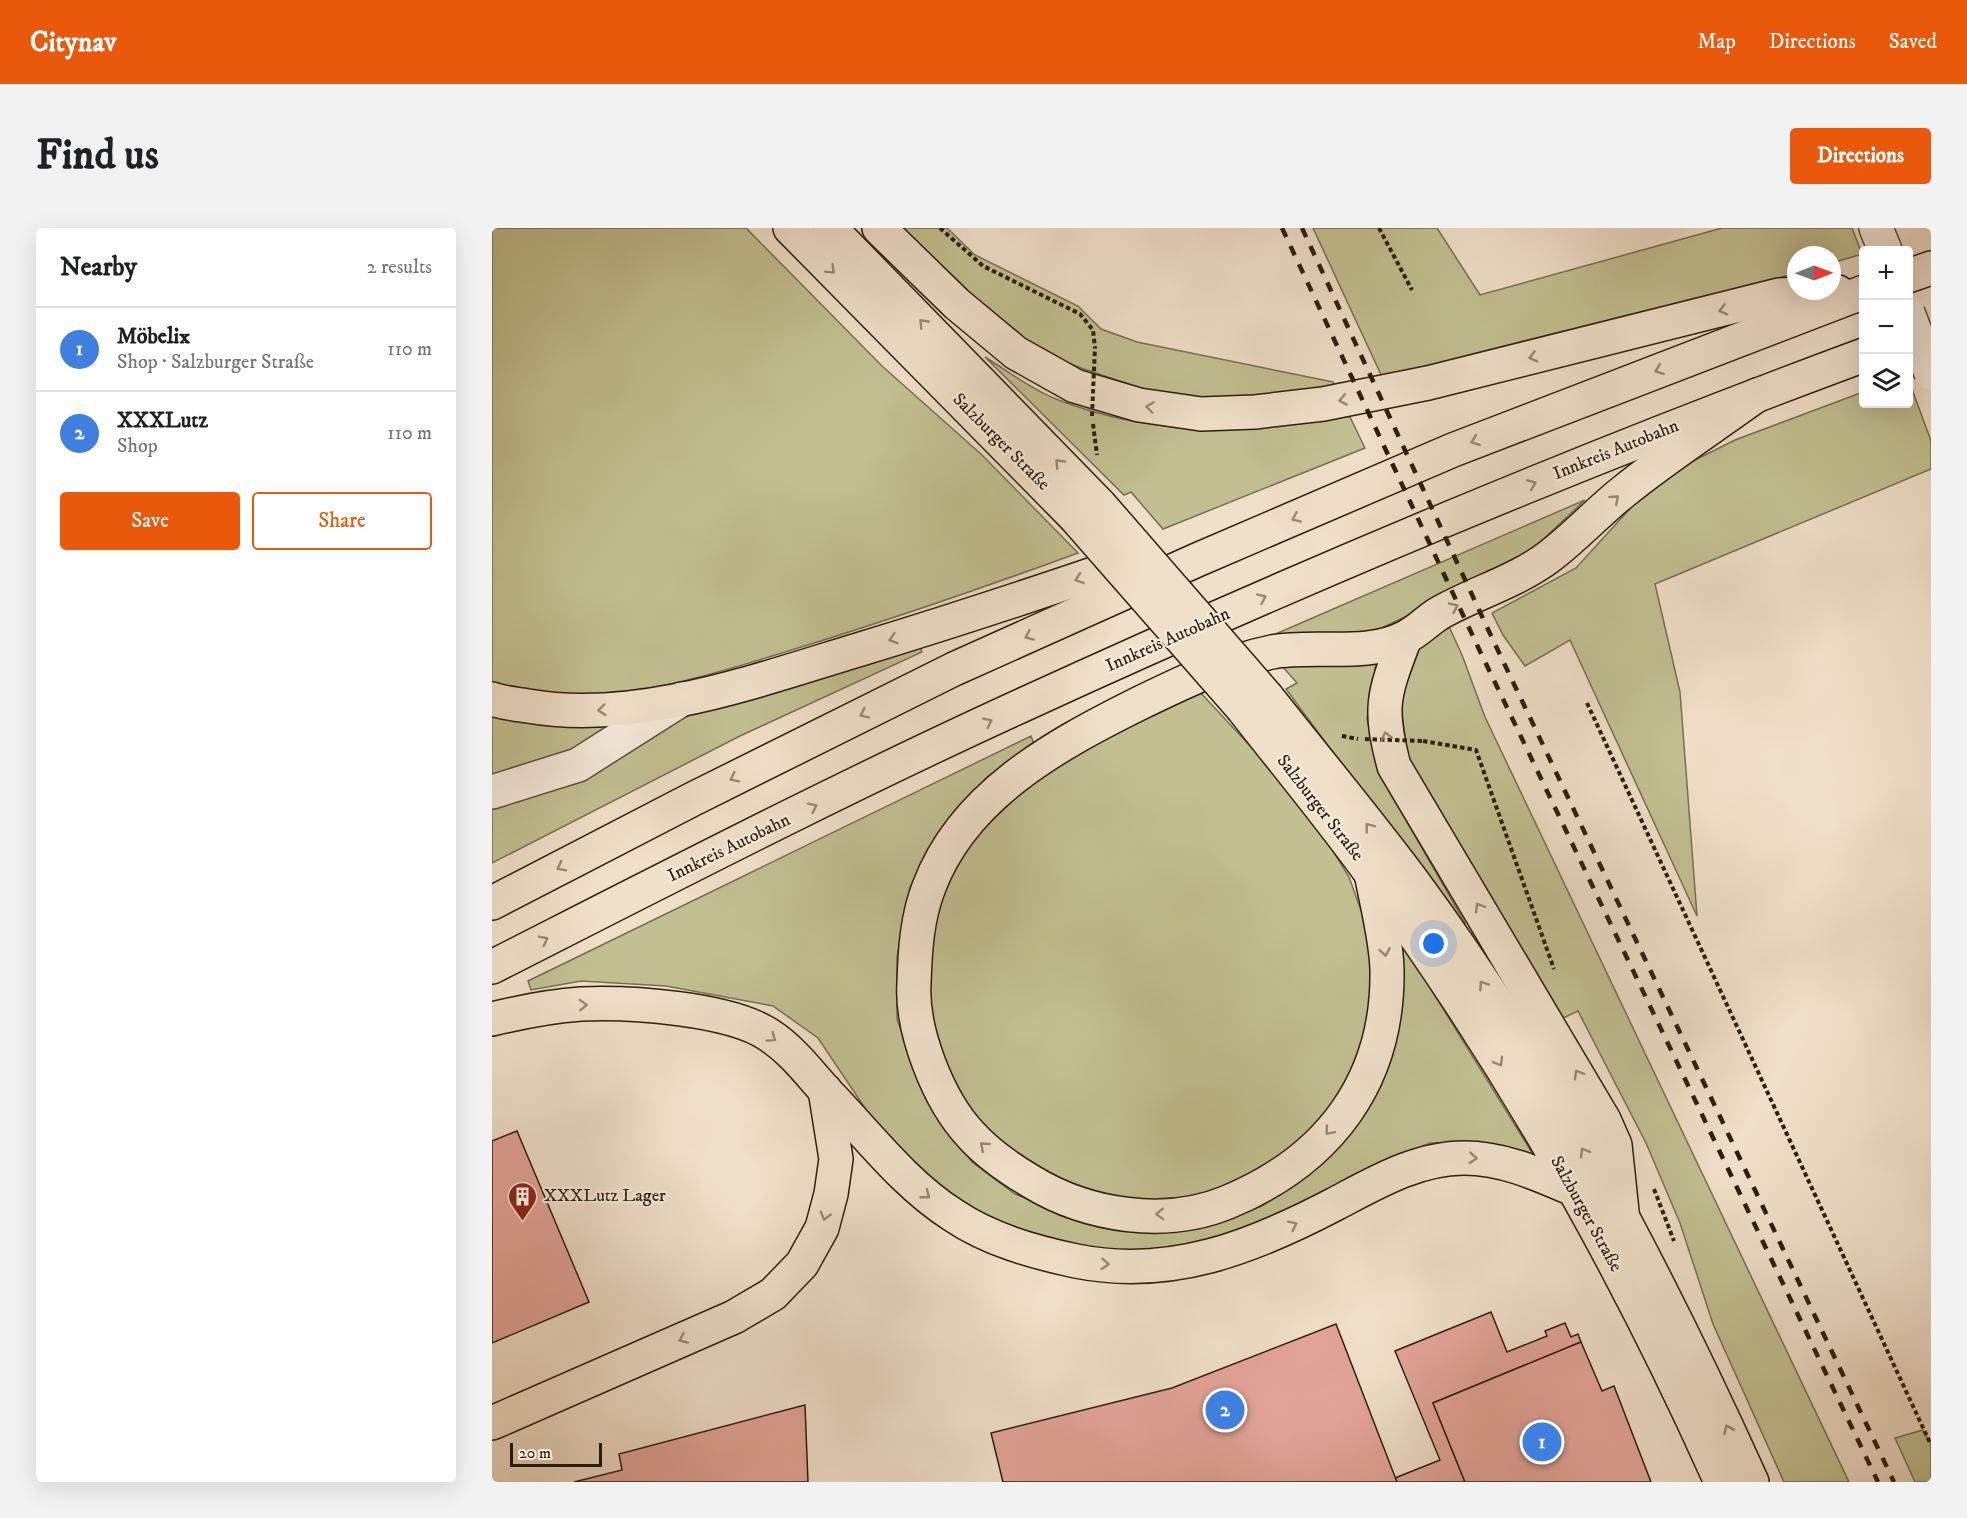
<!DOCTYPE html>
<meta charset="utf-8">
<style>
body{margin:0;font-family:"IM FELL DW Pica",serif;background:#f2f2f2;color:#202124}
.controls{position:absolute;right:18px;top:18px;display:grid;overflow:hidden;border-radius:6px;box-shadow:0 6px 24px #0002}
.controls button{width:54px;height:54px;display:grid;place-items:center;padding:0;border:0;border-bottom:2px solid #e0e0e0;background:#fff;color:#202124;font:30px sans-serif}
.compass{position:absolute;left:1295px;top:18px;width:54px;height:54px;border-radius:50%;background:#fff;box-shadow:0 6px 24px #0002;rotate:89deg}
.scale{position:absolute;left:18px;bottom:15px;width:92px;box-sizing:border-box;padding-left:6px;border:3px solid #2b1e0f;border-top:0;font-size:16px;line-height:21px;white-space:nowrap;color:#2b1e0f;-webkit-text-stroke:4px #f5eadc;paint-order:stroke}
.you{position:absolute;left:942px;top:716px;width:21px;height:21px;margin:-15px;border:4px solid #fff;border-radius:50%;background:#1a73e8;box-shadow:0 0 0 9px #1a73e833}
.badge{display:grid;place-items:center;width:39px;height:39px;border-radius:50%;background:#ea580c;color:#fff;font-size:20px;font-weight:700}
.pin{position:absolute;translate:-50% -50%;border:3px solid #fff;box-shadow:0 2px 6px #0006}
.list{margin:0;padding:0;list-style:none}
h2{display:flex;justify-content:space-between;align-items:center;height:78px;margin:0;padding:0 24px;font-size:26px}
h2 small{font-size:20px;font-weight:400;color:#757577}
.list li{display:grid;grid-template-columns:39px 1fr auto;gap:18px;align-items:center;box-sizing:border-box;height:84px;padding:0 24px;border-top:2px solid #e0e0e0}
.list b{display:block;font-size:22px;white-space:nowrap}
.list p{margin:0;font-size:20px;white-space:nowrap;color:#757577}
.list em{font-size:20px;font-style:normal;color:#757577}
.actions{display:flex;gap:12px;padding:18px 24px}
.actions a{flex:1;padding:14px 0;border:2px solid #ea580c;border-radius:6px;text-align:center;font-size:21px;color:#ea580c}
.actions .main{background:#ea580c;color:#fff}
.icon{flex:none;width:33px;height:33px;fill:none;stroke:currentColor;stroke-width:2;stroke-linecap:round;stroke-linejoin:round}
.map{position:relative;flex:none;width:1439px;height:1254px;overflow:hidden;border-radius:6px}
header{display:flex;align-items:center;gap:36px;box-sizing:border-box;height:84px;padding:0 30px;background:#ea580c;color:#fff}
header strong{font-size:28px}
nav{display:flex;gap:33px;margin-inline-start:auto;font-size:21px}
.intro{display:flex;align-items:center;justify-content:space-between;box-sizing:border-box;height:144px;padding:0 36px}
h1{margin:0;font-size:42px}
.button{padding:15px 27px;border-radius:6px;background:#ea580c;color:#fff;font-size:21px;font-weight:700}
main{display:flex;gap:36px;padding:0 36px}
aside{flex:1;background:#fff;border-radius:6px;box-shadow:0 6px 24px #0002}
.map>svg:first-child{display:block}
.green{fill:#c2c091;stroke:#766f50;stroke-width:1.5}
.building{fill:#e3a498;stroke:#2b1e0f;stroke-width:1.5}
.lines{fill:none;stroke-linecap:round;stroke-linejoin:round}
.minor-casing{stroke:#5c4e3e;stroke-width:36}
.major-casing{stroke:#2b1e0f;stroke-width:36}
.highway-casing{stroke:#2b1e0f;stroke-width:36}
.path{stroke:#2b1e0f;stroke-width:4;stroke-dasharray:4.5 3;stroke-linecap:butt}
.minor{stroke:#f5eadc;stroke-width:33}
.major{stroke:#f0dfc9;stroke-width:33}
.highway{stroke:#f0dfc9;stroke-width:33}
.rail{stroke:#2b1e0f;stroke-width:4.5;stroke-dasharray:10 10;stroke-linecap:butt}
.minor-bridge-casing{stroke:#5c4e3e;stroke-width:36;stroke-linecap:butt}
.major-bridge-casing{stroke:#2b1e0f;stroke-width:36;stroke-linecap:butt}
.path-bridge{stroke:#2b1e0f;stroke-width:4;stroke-dasharray:4.5 3;stroke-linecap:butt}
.minor-bridge{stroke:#f5eadc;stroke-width:33}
.major-bridge{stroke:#f0dfc9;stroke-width:33}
.oneway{stroke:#978875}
.labels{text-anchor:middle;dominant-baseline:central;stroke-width:4.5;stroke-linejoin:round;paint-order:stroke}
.street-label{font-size:18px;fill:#2b1e0f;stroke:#f5eadc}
.poi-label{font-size:18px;fill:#2b1e0f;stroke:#f5eadc;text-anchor:start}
</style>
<header>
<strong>Citynav</strong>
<nav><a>Map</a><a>Directions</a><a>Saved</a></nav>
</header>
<div class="intro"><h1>Find us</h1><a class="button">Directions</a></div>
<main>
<aside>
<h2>Nearby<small>2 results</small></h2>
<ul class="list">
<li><span class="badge" style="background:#3f7fe0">1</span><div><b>Möbelix</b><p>Shop · Salzburger Straße</p></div><em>110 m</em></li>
<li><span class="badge" style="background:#3f7fe0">2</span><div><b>XXXLutz</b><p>Shop</p></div><em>110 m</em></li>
</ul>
<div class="actions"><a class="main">Save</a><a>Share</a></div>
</aside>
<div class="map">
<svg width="1439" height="1254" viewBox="0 0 1439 1254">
<rect width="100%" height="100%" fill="#f0dfc9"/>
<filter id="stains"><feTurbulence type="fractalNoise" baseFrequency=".00333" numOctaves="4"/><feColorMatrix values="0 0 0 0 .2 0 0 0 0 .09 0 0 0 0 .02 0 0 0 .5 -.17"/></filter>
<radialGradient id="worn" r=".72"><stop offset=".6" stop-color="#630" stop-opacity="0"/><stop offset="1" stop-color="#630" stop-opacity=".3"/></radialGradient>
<!-- green -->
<g class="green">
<path d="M0,0H254L390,138L490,227L586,325C493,359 401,391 306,420C235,442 161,466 85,468C56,468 28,461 0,454Z"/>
<polygon points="406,0 455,0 483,27 586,78 609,101 645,114 841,154 846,163 761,175 672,168 589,140 535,118"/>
<polygon points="821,0 945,0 988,67 1230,0 1360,0 1370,26 1340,35 1340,27 1304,27 1304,45 1169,85 892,153"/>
<path d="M493,129C516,143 540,162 564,171C663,210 755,204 857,187L873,220L671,301L639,264L632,267Z"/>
<polygon points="1417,153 1439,213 1439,241 1163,356 1188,464 1205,688 1078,412 1033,438 1011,407 1000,385 1084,340 1165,251 1243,212 1371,164 1372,176 1416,176"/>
<polygon points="1093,272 1026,335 873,408 779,408"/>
<polygon points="954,392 970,427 993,489 1357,1254 1292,1254 1221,1096 1188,995 1154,915 1086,783 1067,792 916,530 908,470 921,427"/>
<polygon points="426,415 430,424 248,508 0,635 0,485 39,495 107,498 257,470"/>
<polygon points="884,435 875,491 889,549 973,695 967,695 794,461 805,455 790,438"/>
<polygon points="707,463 813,577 857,649 879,710 883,773 868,832 833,887 797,924 743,958 680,975 622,972 564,954 502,914 471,873 442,810 435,750 446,672 474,618 550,544 623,502"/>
<polygon points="539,508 542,516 494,550 443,610 418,659 405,729 405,791 434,872 480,934 523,966 597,994 708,996 770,978 819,944 873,878 905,706 1042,928 985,914 938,915 889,934 807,980 732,1014 660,1026 569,1019 486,989 432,950 379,889 326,810 281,778 174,758 89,753 39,762 36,753"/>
<polygon points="1431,1202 1439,1216 1439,1254 1423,1254 1403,1210"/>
</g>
<!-- building -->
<g class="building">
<polygon points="25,903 97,1074 0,1115 0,913"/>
<polygon points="999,1084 1015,1124 1055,1108 1053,1103 1073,1095 1079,1109 1086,1106 1089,1114 941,1175 973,1254 905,1254 903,1250 948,1232 903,1123"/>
<polygon points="844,1096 905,1254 511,1254 499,1205 680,1160"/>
<polygon points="1089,1114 1110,1163 1122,1158 1159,1254 973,1254 941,1175"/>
<polygon points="313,1177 316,1254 82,1254 130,1242 127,1226"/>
</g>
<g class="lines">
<defs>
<g id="minor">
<polyline points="1384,0 1393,22"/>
<polyline points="0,564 86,537 190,471"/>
</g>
<g id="major">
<polyline points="298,0 582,288"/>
<polyline points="338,0 608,277"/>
<path d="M775,469C824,531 875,592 922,655C1058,839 1166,1046 1260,1254"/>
<path d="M751,481C794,536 839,590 880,647C1018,836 1134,1041 1229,1254"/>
</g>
<g id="highway">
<polyline points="387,0 465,76 524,125 583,158 647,177 709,186 763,184 831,176 936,155 1287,67 1346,64"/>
<polyline points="1416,48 1439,40"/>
<path d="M913,410C892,466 886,478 902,538L1112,892L1123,917L1131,993"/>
<path d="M0,471C11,475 24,476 36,478C145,497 266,452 369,421C461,393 552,363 642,332H650"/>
<path d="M879,645C885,677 894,710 895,741C897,853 837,932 736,974C674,1000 596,988 540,954C518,941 496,926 479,907C446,872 419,802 422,755C423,723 425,689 437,659C471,568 562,518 644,477C687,456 732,434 780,424C823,416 874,430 914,409C926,403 935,393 946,386C982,365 1024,354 1058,328C1084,308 1106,284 1131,264C1174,229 1221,199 1265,167"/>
<polyline points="0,675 201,571 462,441 705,332 961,222 1372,64"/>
<path d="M0,739C177,649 355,557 535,475C810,349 1088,232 1372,127"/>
<path d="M0,791C29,784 59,778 89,776C137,774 237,780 277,807C303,824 319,848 340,870C378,910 414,957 461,987C498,1012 542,1024 584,1033C679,1052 761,1019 843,976C883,955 925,930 972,930C1011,930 1046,946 1081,961"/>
<polyline points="0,1195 242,1089 281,1066 310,1036 330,1000 339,966 344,931 333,862"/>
</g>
</defs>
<!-- minor casing -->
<use href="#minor" class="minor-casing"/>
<!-- major casing -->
<use href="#major" class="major-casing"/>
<!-- highway casing -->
<use href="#highway" class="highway-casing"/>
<!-- path -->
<g class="path">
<polyline points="448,0 491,38 588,86 601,102 603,119"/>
<polyline points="887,0 920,62"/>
<polyline points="601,196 605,227"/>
<polyline points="1095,475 1439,1217"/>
<polyline points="850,508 866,511"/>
<polyline points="931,513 984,522 1062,741"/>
<polyline points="1162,961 1182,1013"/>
</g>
<!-- minor -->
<use href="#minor" class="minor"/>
<!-- major -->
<use href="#major" class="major"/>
<!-- highway -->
<use href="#highway" class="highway"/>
<!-- rail -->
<g class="rail">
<polyline points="790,0 986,419 1386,1254"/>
<polyline points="810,0 1001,412 1402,1254"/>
</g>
<defs>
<polyline id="minor-bridge" points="1416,85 1439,145"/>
<g id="major-bridge">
<polyline points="608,277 775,469"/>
<polyline points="582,288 751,481"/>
</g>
</defs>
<!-- minor-bridge casing -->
<use href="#minor-bridge" class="minor-bridge-casing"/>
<!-- major-bridge casing -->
<use href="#major-bridge" class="major-bridge-casing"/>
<!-- path-bridge -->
<g class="path-bridge">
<polyline points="600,188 603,119"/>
<polyline points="873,511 931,513"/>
</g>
<!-- minor-bridge -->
<use href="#minor-bridge" class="minor-bridge"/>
<!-- major-bridge -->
<use href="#major-bridge" class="major-bridge"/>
</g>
<!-- one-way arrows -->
<defs><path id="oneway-chevron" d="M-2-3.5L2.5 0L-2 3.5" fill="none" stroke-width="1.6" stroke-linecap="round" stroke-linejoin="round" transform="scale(1.5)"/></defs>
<g class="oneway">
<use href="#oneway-chevron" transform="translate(339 42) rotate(45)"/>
<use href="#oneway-chevron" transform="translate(1231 82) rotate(166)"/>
<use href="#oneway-chevron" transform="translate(431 95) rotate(-134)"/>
<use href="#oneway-chevron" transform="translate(1041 129) rotate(166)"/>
<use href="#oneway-chevron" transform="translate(1167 142) rotate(159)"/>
<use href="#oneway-chevron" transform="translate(851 172) rotate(169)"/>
<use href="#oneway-chevron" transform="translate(658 179) rotate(-172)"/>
<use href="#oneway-chevron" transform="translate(983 213) rotate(159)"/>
<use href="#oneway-chevron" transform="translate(567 235) rotate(-134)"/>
<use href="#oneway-chevron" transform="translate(1040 256) rotate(-22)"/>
<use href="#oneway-chevron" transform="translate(1123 271) rotate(-41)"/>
<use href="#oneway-chevron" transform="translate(804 290) rotate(157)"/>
<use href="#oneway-chevron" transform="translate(587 351) rotate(161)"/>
<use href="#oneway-chevron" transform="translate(770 370) rotate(-24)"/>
<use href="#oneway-chevron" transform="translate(962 379) rotate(-25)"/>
<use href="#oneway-chevron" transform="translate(537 408) rotate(156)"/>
<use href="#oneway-chevron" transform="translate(401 411) rotate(163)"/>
<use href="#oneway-chevron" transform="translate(110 482) rotate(174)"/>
<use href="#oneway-chevron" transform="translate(372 486) rotate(154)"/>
<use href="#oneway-chevron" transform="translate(496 494) rotate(-26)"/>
<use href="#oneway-chevron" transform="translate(894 508) rotate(-105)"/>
<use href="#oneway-chevron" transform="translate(242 550) rotate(154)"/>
<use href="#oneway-chevron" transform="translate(321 579) rotate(-26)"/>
<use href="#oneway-chevron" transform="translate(877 599) rotate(-128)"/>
<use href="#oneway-chevron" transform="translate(69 639) rotate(153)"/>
<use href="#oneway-chevron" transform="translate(987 679) rotate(-121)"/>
<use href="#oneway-chevron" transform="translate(52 712) rotate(-27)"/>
<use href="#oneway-chevron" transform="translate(893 724) rotate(80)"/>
<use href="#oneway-chevron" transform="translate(991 757) rotate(-124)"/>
<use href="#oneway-chevron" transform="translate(91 777) rotate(-2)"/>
<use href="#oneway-chevron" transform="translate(280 810) rotate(35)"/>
<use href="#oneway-chevron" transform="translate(1007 834) rotate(60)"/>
<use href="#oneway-chevron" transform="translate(1086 846) rotate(-120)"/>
<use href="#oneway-chevron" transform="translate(837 903) rotate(130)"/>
<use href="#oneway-chevron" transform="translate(492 918) rotate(-139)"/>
<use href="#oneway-chevron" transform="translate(1092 924) rotate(-120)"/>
<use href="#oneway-chevron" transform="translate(981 930) rotate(4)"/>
<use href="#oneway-chevron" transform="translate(434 967) rotate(38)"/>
<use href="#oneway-chevron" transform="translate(668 986) rotate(178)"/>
<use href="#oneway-chevron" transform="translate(333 988) rotate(106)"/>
<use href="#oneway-chevron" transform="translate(801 997) rotate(-26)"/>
<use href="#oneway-chevron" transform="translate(613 1036) rotate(5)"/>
<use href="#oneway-chevron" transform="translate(191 1111) rotate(156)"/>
<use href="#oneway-chevron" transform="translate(1236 1201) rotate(-114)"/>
</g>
<!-- icons -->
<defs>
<symbol id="building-pin" viewBox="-11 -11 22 30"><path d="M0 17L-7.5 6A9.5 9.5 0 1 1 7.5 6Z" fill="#8f2418" stroke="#f5eadc"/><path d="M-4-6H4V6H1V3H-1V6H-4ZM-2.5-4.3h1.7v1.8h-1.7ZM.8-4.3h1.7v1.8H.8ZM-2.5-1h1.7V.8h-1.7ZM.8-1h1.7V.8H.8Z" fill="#fff"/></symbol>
</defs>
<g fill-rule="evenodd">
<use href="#building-pin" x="14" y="952" width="33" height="45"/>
</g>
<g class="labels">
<!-- street labels -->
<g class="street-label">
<text transform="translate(509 214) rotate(45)">Salzburger Straße</text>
<text transform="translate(1124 222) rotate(-22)">Innkreis Autobahn</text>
<text transform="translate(676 412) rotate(-24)">Innkreis Autobahn</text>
<text transform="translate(828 580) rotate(52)">Salzburger Straße</text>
<text transform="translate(237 620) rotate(-26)">Innkreis Autobahn</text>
<text transform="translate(1094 986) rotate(61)">Salzburger Straße</text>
</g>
<!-- poi labels -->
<g class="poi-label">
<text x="52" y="968">XXXLutz Lager</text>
</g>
</g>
<rect width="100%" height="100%" filter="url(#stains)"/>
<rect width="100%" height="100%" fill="url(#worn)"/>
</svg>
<div class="controls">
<button>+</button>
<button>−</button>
<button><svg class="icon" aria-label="layers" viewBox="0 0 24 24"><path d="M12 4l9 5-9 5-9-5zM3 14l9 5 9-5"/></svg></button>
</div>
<svg class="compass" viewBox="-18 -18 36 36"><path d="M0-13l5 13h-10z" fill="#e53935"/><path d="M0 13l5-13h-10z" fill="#757577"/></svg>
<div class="scale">20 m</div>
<div class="you"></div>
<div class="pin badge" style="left:1050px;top:1214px;background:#3f7fe0">1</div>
<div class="pin badge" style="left:733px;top:1182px;background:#3f7fe0">2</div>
</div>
</main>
